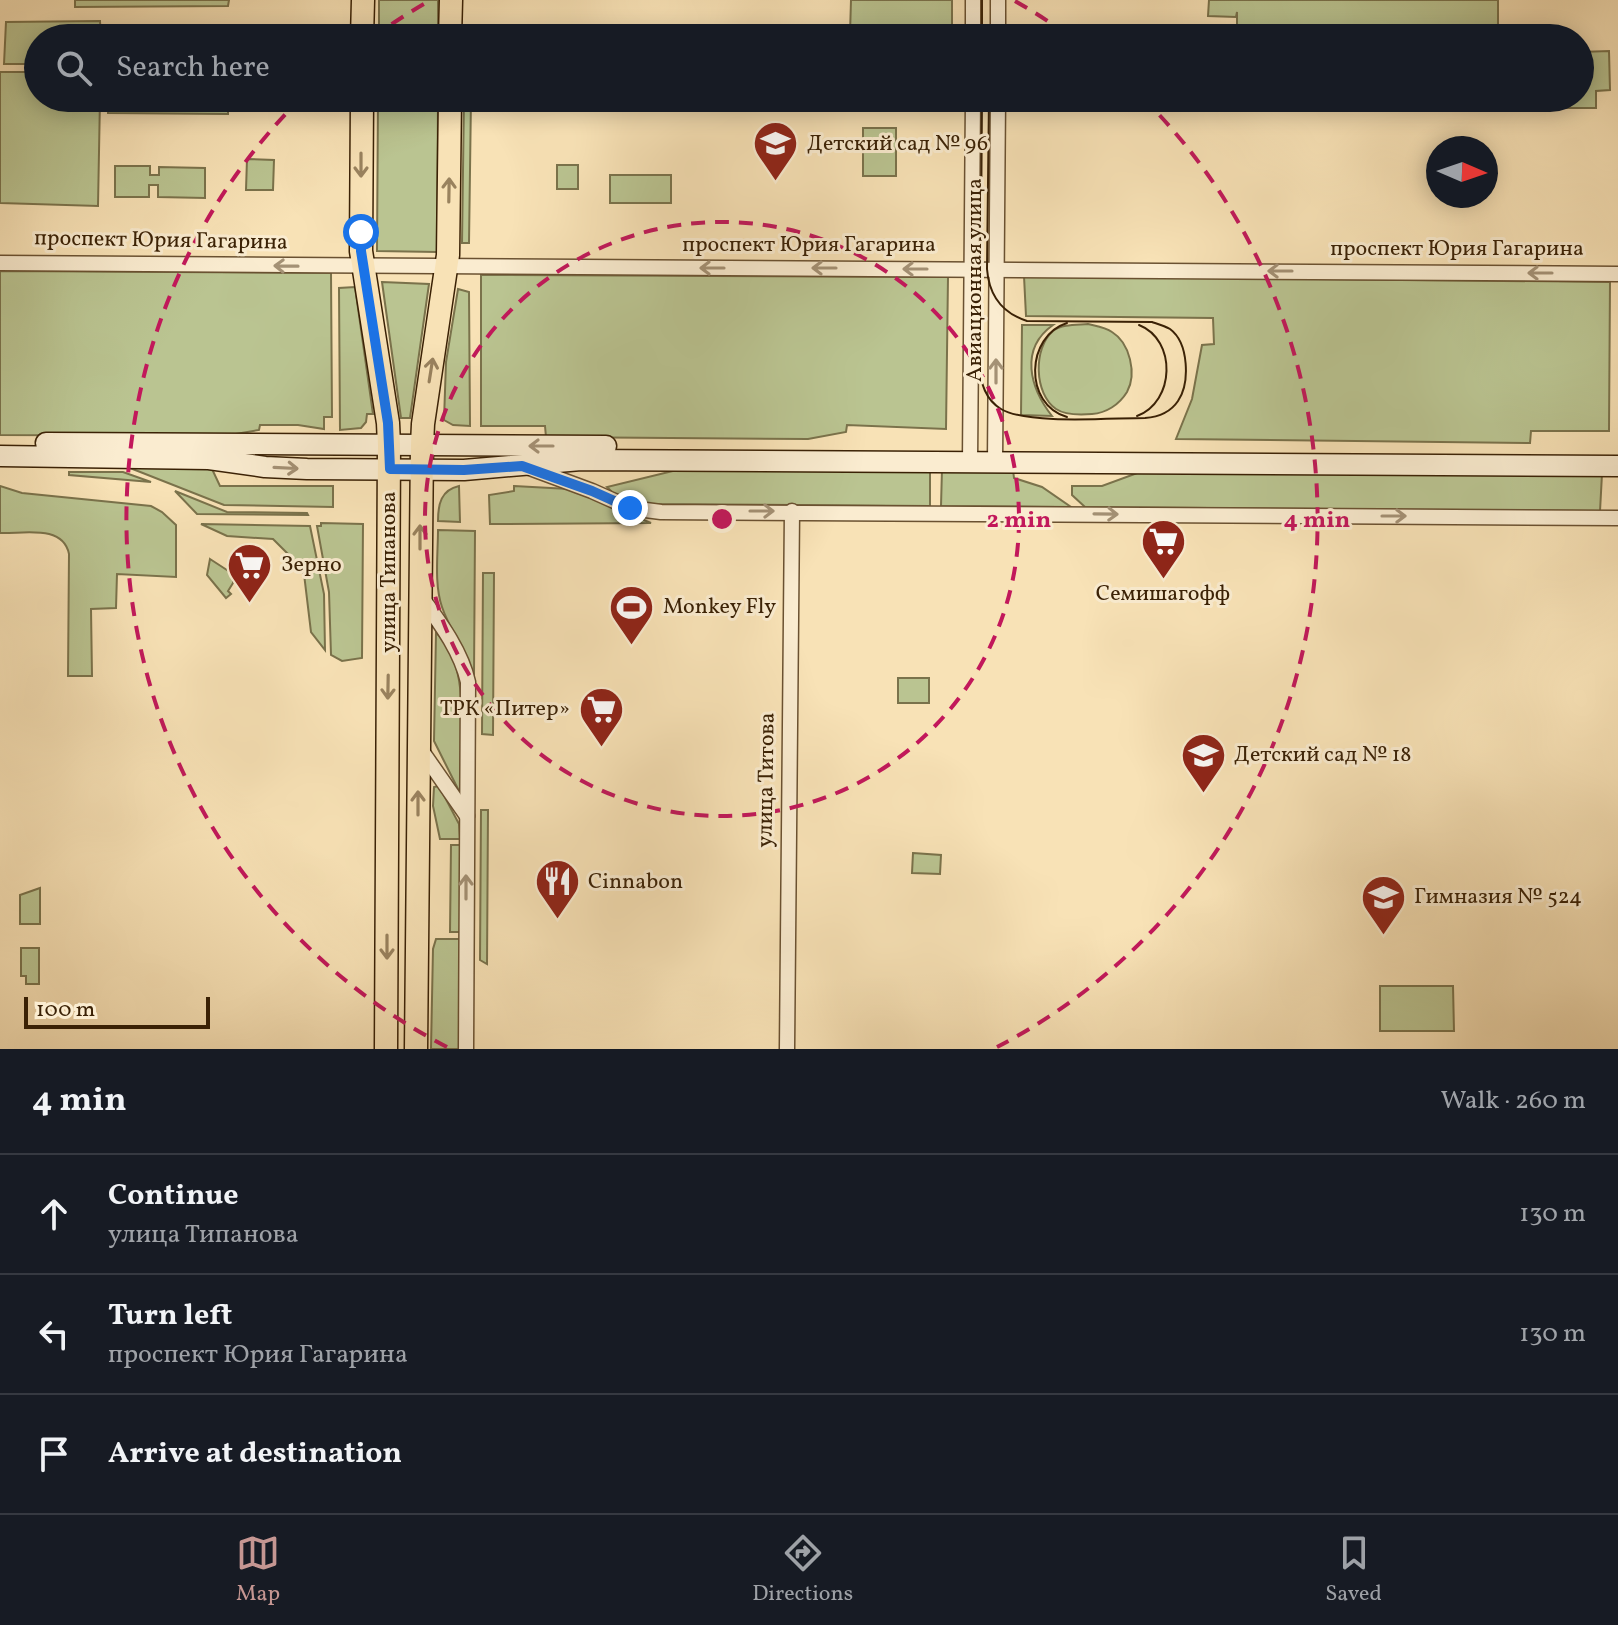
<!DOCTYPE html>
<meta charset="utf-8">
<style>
body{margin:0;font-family:Vollkorn,serif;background:#242831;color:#f1f3f6}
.compass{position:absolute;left:1426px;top:136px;width:72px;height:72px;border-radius:50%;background:#171b24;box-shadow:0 4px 20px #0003;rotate:92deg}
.scale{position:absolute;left:24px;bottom:20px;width:186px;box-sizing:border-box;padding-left:8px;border:4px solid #3a2105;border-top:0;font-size:22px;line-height:28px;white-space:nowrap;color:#3a2105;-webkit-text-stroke:6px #faecd0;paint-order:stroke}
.stop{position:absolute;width:24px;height:24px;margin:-18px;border:6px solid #1a73e8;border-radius:50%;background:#fff}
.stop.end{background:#1a73e8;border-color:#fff;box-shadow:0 2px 8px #0008}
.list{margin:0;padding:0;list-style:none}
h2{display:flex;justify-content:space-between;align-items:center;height:104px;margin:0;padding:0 32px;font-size:34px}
h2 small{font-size:26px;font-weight:400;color:#9ea1a6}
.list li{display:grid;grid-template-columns:52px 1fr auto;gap:24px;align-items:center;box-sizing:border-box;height:120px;padding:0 32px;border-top:2px solid #363941}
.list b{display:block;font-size:30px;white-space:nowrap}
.list p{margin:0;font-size:26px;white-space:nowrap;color:#9ea1a6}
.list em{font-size:26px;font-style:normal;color:#9ea1a6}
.icon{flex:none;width:44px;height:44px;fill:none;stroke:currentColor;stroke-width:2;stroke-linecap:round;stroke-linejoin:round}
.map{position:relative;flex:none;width:1618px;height:1049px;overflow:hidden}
.search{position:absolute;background:#171b24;box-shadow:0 4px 20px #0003;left:24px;right:24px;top:24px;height:88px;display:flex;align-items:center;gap:20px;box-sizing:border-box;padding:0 28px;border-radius:44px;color:#9ea1a6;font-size:30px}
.sheet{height:464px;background:#171b24}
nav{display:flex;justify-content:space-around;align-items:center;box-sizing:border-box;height:112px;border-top:2px solid #363941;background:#171b24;font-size:22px;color:#9ea1a6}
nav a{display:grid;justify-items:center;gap:4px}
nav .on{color:#c59692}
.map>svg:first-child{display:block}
.green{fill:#bac491;stroke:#7a724b;stroke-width:2}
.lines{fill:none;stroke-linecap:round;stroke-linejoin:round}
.minor-casing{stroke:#6a5131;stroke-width:17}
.secondary-casing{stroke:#3a2105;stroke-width:23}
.primary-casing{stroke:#3a2105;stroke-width:25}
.minor{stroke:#faecd0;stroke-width:14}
.secondary{stroke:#faecd0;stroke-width:20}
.primary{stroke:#f8e2b6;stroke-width:22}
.tram{stroke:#3a2105;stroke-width:2}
.oneway{stroke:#99825e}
.oneway2{stroke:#a49175}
.route{stroke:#1a73e8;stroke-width:10}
.ring{fill:none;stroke:#c2185b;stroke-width:4;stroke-dasharray:14 10}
.labels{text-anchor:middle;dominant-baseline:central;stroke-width:6;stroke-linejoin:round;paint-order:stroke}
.poi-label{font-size:22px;fill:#3a2105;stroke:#faecd0;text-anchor:start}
.street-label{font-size:22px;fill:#3a2105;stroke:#faecd0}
.centre{fill:#c2185b;stroke:#faecd0;stroke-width:4}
.ring-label{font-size:24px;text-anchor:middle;font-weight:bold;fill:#c2185b;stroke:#faecd0;stroke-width:6;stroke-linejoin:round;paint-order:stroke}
</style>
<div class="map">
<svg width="1618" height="1049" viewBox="0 0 1618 1049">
<rect width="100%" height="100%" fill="#f8e2b6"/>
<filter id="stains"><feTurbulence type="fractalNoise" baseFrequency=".0025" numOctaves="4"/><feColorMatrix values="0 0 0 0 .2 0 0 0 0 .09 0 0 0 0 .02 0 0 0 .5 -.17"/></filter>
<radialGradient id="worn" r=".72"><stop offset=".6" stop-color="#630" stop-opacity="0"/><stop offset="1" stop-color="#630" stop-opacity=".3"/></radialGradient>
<!-- green -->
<g class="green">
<polygon points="75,0 229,0 228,6 75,7"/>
<rect x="379" y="0" width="59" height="38"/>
<polygon points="851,0 952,0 952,35 850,34"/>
<polygon points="1209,0 1498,0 1498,38 1237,38 1237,12 1236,17 1208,16"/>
<polygon points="100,21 101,38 38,38 38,64 4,64 6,22"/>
<polygon points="1609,51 1610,90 1596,91 1596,108 1559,108 1559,98 1580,98 1580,52"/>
<polygon points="0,72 38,72 38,98 100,98 98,206 0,203"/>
<polygon points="108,98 228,98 228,114 108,113"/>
<polygon points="378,98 438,98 437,252 377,251"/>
<polygon points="464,98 471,98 469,243 462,243"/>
<rect x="863" y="128" width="33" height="48"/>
<polygon points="247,159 274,160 273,190 246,190"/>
<rect x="557" y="165" width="21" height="24"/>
<polygon points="115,166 150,166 150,175 159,175 159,167 205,168 205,198 158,197 158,185 149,185 149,197 115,197"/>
<rect x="610" y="175" width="61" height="28"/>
<polygon points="0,271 331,273 332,417 324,417 324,429 298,425 260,425 259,430 224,436 0,435"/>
<polygon points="481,275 948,277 946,429 847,425 846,432 808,439 546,437 545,426 481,426"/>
<polygon points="1024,276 1610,282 1609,431 1531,431 1530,443 1176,439 1192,399 1202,345 1214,344 1213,318 1026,316"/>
<polygon points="382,282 429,284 410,418 401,418"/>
<polygon points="355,287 373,414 367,414 366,422 361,428 340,430 339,288"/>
<polygon points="458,289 469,292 470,426 453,425 444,420 446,362"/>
<path d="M1088,324C1096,326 1105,327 1112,332C1130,343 1137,374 1127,392C1119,405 1106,413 1092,414C1080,415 1065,415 1056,409C1034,394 1033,348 1053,331C1062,324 1077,325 1088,324Z"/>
<path d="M1022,325H1053C1019,349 1030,388 1052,416L1021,415Z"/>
<polygon points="125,466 208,466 212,469 220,486 333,486 333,507 224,505"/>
<polygon points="681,469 930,470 930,506 644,504 613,493 607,487"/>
<polygon points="942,469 1013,470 1014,478 1042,487 1071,507 941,506"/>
<polygon points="69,472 123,472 151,482 69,475"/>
<polygon points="1140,472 1602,474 1600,511 1085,507 1072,495 1072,486 1102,486"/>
<path d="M0,486L22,493L151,506L162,512L176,525V577L117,574L116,608L91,609L92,676H68L69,554C63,524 23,534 0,533Z"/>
<path d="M459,486L460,522L438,521C438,504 441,490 459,486Z"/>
<polygon points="514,486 569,489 651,523 490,524 489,495 514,491"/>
<polygon points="175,491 227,512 307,513 308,515 197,514"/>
<polygon points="321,523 363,524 362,658 342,661 331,655 329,592 317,526 321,526"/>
<polygon points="201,524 310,526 324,594 325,650 311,632 304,574 293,559 273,539 227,536"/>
<path d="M438,530L475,531L474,677C467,651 450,631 442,607C434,584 438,554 438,530Z"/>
<polygon points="210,559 233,574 233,583 228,591 231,594 226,598 207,575"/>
<polygon points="483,573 494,573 493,735 482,734"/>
<path d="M436,633C471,658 461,747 461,787L459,791L434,741Z"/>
<rect x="898" y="678" width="31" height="25"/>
<polygon points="439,786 459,824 460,839 440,839 433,806 434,787"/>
<polygon points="481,810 488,810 487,964 480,960"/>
<polygon points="451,845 460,845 460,932 450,932"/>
<polygon points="913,853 941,855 940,874 912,873"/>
<polygon points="40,888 40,924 20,924 20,895"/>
<polygon points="436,939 460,939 459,1049 431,1049 433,949"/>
<polygon points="21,948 39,948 39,984 26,984 26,976 21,976"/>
<polygon points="1380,986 1453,986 1454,1031 1380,1031"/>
</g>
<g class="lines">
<defs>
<g id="minor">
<polyline points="973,38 973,0"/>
<polyline points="998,38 998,0"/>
<polyline points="0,263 1618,274"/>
<polyline points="970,462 973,98"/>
<polyline points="995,462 998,98"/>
<polyline points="527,467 592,491 630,508 661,512 1618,518"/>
<path d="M422,598C440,623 461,651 468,682L466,1049"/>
<polyline points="419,747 467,816"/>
<polyline points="787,1049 792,511"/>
</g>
<g id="secondary">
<polyline points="46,443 606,446"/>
<polyline points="0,456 209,459 265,467 307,469 464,470 581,460 1618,466"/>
</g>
<g id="primary">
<polyline points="362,38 363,0"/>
<polyline points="450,38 451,0"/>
<polyline points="362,98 361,251 388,423 389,445 386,1049"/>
<polyline points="416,1049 422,445 423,424 448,255 450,98"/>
</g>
</defs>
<!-- minor casing -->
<use href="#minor" class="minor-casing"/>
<!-- secondary casing -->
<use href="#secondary" class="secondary-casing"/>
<!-- primary casing -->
<use href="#primary" class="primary-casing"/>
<!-- minor -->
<use href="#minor" class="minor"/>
<!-- secondary -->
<use href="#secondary" class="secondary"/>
<!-- primary -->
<use href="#primary" class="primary"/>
<!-- tram -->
<g class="tram">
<polyline points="982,38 982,0"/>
<path d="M982,98L980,366C980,383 986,400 1001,409C1028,425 1111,418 1145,418C1158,417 1170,413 1178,401C1190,383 1189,343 1170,329C1165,326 1158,324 1152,322L1027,321C1002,313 989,295 987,269L989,98"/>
<path d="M1137,416C1175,402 1177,340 1139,325"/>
<path d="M1067,417C1023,404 1026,336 1067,323"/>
</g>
</g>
<!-- one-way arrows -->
<defs><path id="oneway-shaft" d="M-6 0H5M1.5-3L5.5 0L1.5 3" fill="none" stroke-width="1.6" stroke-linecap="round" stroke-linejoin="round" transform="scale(2)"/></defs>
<g class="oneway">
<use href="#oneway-shaft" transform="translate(361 165) rotate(90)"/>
<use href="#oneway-shaft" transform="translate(449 190) rotate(-89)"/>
<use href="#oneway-shaft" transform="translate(431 370) rotate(-81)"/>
<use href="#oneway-shaft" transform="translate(420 537) rotate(-90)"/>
<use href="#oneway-shaft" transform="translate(388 687) rotate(91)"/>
<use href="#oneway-shaft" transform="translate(418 803) rotate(-90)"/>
<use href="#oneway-shaft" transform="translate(387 947) rotate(90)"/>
</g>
<g class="oneway2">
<use href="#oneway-shaft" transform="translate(286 266) rotate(-179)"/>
<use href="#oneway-shaft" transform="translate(712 268) rotate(-180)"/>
<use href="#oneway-shaft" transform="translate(824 268) rotate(-180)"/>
<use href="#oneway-shaft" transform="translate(915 269) rotate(-180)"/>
<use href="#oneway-shaft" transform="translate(1280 271) rotate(-180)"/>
<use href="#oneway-shaft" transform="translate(1540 273) rotate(-180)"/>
<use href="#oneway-shaft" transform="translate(996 371) rotate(-90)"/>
<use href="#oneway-shaft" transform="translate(541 446) rotate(-180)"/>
<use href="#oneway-shaft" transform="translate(286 468) rotate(3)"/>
<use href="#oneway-shaft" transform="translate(762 511)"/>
<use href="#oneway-shaft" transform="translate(1106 514) rotate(1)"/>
<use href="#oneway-shaft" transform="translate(1394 516)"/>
<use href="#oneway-shaft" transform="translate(466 887) rotate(-90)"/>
</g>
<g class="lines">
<!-- route -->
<polyline class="route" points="361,232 361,251 388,423 390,469 464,470 522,466 592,491 630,508"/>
</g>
<!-- distance rings -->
<g class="ring">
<circle cx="722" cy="519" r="297"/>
<path d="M447 1047A595 595 0 0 1 301 98M372 38A595 595 0 0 1 429 1M1015 1A595 595 0 0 1 1072 38M1143 98A595 595 0 0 1 997 1047"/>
</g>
<!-- icons -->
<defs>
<symbol id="school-pin" viewBox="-11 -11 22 30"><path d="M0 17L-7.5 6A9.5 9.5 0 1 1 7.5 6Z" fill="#8f2418" stroke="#faecd0"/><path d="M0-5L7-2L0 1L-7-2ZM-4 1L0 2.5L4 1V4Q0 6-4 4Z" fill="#fff"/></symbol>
<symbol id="supermarket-pin" viewBox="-11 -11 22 30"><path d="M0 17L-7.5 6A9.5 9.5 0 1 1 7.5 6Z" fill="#8f2418" stroke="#faecd0"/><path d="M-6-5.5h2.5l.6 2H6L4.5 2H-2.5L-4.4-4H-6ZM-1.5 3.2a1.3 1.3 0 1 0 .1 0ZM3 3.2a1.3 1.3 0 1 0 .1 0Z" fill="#fff"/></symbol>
<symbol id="stadium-pin" viewBox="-11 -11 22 30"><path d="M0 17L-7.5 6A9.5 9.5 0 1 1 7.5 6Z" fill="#8f2418" stroke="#faecd0"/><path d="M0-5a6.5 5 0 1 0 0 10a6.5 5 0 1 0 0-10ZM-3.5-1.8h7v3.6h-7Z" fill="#fff"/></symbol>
<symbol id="restaurant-pin" viewBox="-11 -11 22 30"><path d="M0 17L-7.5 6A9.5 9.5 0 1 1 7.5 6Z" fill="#8f2418" stroke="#faecd0"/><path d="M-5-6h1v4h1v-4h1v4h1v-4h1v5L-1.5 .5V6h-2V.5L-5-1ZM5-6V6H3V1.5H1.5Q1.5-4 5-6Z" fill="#fff"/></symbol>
</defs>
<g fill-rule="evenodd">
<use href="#school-pin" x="750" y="118" width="51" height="69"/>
<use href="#supermarket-pin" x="1138" y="516" width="51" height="69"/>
<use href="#supermarket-pin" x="224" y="540" width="51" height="69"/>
<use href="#stadium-pin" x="606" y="582" width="51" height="69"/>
<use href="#supermarket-pin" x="576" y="684" width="51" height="69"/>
<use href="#school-pin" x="1178" y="730" width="51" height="69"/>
<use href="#restaurant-pin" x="532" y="856" width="51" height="69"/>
<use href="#school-pin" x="1358" y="872" width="51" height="69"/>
</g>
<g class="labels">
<!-- poi labels -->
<g class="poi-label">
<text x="807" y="144">Детский сад № 96</text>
<text x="281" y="565">Зерно</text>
<text x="1163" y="594" text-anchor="middle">Семишагофф</text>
<text x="663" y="607">Monkey Fly</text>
<text x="570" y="709" text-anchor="end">ТРК «Питер»</text>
<text x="1234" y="755">Детский сад № 18</text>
<text x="588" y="882">Cinnabon</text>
<text x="1414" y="897">Гимназия № 524</text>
</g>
<!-- street labels -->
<g class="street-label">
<text transform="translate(161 241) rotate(1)">проспект Юрия Гагарина</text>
<text x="809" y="245">проспект Юрия Гагарина</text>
<text x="1457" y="249">проспект Юрия Гагарина</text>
<text transform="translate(975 280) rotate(-90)">Авиационная улица</text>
<text transform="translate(389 572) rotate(-90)">улица Типанова</text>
<text transform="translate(767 780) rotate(-89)">улица Титова</text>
</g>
</g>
<circle cx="722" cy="519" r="12" class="centre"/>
<g class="ring-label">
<text x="1019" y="527">2 min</text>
<text x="1317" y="527">4 min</text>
</g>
<rect width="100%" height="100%" filter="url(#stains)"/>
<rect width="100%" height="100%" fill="url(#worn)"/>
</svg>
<svg class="compass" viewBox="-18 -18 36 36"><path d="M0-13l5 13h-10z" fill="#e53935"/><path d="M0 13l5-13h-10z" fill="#9ea1a6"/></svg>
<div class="scale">100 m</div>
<div class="stop" style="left:361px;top:232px"></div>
<div class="stop end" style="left:630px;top:508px"></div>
<div class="search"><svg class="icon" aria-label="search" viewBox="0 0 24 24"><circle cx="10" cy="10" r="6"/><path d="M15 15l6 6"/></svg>Search here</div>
</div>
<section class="sheet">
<h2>4 min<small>Walk · 260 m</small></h2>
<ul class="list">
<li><svg class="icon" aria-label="ahead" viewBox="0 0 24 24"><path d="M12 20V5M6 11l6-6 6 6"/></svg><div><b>Continue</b><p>улица Типанова</p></div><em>130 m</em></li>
<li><svg class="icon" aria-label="left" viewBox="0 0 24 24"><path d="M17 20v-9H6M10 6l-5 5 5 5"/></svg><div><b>Turn left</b><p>проспект Юрия Гагарина</p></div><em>130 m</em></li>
<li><svg class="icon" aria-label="arrive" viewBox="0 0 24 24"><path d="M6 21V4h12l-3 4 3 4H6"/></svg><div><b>Arrive at destination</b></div></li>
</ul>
</section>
<nav>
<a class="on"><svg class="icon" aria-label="map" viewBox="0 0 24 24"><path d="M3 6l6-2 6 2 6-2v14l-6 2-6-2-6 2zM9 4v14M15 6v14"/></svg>Map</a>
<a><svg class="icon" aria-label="directions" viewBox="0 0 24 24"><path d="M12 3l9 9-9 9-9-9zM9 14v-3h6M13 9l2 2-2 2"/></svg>Directions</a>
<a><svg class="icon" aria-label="saved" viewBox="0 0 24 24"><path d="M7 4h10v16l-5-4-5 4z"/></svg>Saved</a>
</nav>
